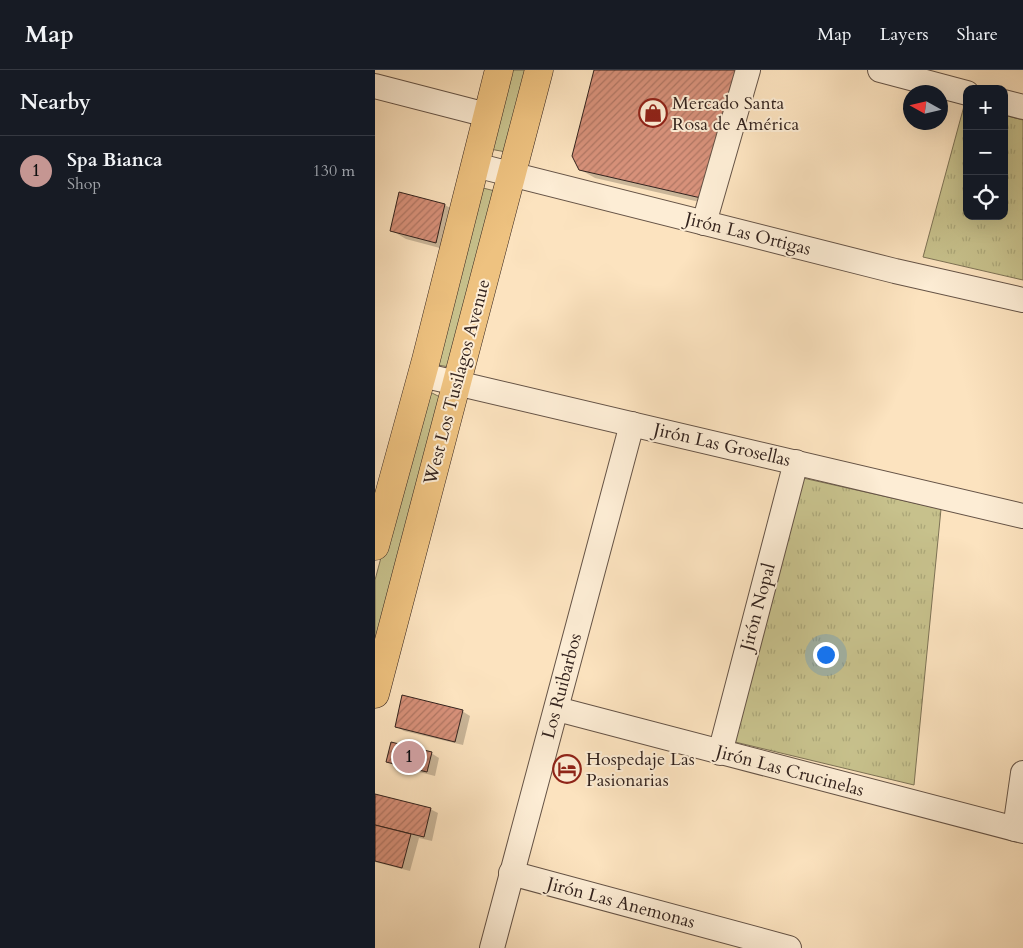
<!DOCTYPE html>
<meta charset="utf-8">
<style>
body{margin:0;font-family:Cardo,serif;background:#242831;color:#f1f3f6}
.controls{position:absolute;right:15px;top:15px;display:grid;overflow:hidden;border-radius:10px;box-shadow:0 5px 20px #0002}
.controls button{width:45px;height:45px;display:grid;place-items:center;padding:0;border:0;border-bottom:1px solid #363941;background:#171b24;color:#f1f3f6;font:25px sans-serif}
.compass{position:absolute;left:528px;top:15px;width:45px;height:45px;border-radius:50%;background:#171b24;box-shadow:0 5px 20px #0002;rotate:278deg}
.you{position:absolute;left:450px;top:584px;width:18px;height:18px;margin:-12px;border:4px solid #fff;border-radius:50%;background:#1a73e8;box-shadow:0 0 0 8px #1a73e833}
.badge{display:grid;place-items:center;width:32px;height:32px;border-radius:50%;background:#c59692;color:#111;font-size:16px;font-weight:700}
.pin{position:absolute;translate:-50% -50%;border:2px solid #fff;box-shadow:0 1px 5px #0006}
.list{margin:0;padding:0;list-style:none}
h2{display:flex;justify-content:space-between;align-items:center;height:65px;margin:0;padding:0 20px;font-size:21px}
h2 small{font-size:16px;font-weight:400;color:#9ea1a6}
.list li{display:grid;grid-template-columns:32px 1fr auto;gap:15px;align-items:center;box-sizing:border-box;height:70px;padding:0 20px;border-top:1px solid #363941}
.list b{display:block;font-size:19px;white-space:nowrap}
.list p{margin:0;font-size:16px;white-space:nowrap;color:#9ea1a6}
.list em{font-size:16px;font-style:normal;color:#9ea1a6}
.icon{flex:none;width:28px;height:28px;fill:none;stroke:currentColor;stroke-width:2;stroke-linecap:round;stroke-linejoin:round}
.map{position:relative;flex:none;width:648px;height:878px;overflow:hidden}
header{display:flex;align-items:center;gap:30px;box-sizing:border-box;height:70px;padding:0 25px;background:#171b24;border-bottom:1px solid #363941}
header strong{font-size:24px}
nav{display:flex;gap:28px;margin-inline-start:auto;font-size:18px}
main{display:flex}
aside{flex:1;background:#171b24}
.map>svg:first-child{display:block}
.grass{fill:#c7c18c;stroke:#7d7255}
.park{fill:url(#park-tufts);stroke:#7d7255}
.shadow{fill:#0003}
.building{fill:url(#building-hatch);stroke:#33231e}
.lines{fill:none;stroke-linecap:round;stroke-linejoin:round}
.minor-casing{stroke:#655346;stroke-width:26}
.major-casing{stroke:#33231e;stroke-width:29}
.minor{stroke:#fdedd5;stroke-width:24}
.major{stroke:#eec280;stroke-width:28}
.labels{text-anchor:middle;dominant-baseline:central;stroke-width:4;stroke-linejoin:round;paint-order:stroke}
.poi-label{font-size:18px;fill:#33231e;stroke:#fdedd5;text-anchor:start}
.street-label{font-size:18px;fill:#33231e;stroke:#fdedd5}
</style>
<header>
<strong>Map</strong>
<nav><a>Map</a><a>Layers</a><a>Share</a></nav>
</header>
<main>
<aside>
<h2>Nearby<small></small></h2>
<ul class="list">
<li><span class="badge">1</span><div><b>Spa Bianca</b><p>Shop</p></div><em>130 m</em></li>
</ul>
</aside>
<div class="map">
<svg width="648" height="878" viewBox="0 0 648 878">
<defs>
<pattern id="park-tufts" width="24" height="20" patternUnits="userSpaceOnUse" patternTransform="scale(1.25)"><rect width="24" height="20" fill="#c7c18c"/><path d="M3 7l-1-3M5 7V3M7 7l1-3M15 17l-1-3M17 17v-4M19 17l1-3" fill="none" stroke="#aba678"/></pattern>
<pattern id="building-hatch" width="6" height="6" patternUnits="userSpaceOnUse" patternTransform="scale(1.25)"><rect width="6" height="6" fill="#d7917a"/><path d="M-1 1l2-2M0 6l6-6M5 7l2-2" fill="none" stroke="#af7663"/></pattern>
</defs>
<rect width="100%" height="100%" fill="#fce3bf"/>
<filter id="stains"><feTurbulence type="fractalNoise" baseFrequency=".004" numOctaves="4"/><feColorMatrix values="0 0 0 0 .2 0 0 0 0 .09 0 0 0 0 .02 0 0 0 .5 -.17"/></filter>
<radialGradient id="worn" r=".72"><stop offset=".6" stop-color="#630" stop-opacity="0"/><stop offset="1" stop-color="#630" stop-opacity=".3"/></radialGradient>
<!-- grass -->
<g class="grass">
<polygon points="134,0 155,0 131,82 115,79"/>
<polygon points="108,118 120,121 74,297 63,295"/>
<polygon points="55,322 65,327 0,574 0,510 49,327"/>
</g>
<!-- park -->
<g class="park">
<polygon points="589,36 592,36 592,146 629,146 629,45 648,50 648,210 548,187"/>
<polygon points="428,408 566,439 539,715 360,672"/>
</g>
<!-- shadow -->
<g class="shadow">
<polygon points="221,0 342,136 220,108 204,99"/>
<polygon points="70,135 85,144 76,181 31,169 16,160"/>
<polygon points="87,641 95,646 88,675 29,661 21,656"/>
<polygon points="56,683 64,688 60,706 20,696 12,691"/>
<polygon points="0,725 55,739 63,743 57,771 44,768 35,801 0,792"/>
</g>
<!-- building -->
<g class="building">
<polygon points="219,0 361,0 326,128 204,100 197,86"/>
<polygon points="24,122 70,134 61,173 15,161"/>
<polygon points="27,625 88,640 80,672 20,657"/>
<polygon points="16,672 57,682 52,702 11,692"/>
<polygon points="0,724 56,738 49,767 0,755"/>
<polygon points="0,755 36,764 27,798 0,791"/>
</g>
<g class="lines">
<defs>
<g id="minor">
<polyline points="505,0 592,23"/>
<polyline points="0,16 112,45"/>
<polyline points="629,32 648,37"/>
<polyline points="100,95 520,201 648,230"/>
<polyline points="329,153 373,0"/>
<polyline points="47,305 648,446"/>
<polyline points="182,639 648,761"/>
<polyline points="345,683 421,392"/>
<polyline points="640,759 648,703"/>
<polyline points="136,803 414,878"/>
<polyline points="117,878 257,354"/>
</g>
<g id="major">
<polyline points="0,476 51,290 124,0"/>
<polyline points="0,624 164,0"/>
</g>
</defs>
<!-- minor casing -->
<use href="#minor" class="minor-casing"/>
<!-- major casing -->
<use href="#major" class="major-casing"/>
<!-- minor -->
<use href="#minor" class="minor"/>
<!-- major -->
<use href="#major" class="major"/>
</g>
<!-- icons -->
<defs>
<symbol id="shop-ring" viewBox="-11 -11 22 22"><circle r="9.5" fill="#fdedd5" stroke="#8f2418" stroke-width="1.5"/><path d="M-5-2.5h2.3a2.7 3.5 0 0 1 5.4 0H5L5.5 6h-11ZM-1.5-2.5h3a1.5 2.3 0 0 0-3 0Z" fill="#8f2418"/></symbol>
<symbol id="hotel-ring" viewBox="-11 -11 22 22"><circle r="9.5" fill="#fdedd5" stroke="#8f2418" stroke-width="1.5"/><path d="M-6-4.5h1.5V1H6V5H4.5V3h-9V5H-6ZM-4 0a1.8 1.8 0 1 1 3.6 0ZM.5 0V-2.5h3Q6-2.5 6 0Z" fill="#8f2418"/></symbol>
</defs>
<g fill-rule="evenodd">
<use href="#shop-ring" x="262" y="27" width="32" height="32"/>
<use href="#hotel-ring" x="176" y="683" width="32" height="32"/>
</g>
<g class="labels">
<!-- poi labels -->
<g class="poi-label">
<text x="297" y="33">Mercado Santa<tspan x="297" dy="21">Rosa de América</tspan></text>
<text x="211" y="689">Hospedaje Las<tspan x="211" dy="21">Pasionarias</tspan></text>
</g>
<!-- street labels -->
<g class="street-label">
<text transform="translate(373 164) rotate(14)">Jirón Las Ortigas</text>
<text transform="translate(82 312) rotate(-75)">West Los Tusilagos Avenue</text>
<text transform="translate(347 375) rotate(13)">Jirón Las Grosellas</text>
<text transform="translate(383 537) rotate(-75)">Jirón Nopal</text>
<text transform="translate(187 616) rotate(-75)">Los Ruibarbos</text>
<text transform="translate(415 701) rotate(15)">Jirón Las Crucinelas</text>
<text transform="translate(246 833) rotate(15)">Jirón Las Anemonas</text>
</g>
</g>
<rect width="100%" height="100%" filter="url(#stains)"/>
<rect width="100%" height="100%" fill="url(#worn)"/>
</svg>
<div class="controls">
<button>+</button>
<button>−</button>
<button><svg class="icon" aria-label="locate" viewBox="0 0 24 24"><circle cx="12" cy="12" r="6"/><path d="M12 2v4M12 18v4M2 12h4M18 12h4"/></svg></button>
</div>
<svg class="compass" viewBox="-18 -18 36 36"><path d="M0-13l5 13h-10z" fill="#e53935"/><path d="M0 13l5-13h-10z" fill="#9ea1a6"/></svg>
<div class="you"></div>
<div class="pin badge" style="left:34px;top:687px">1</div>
</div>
</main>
